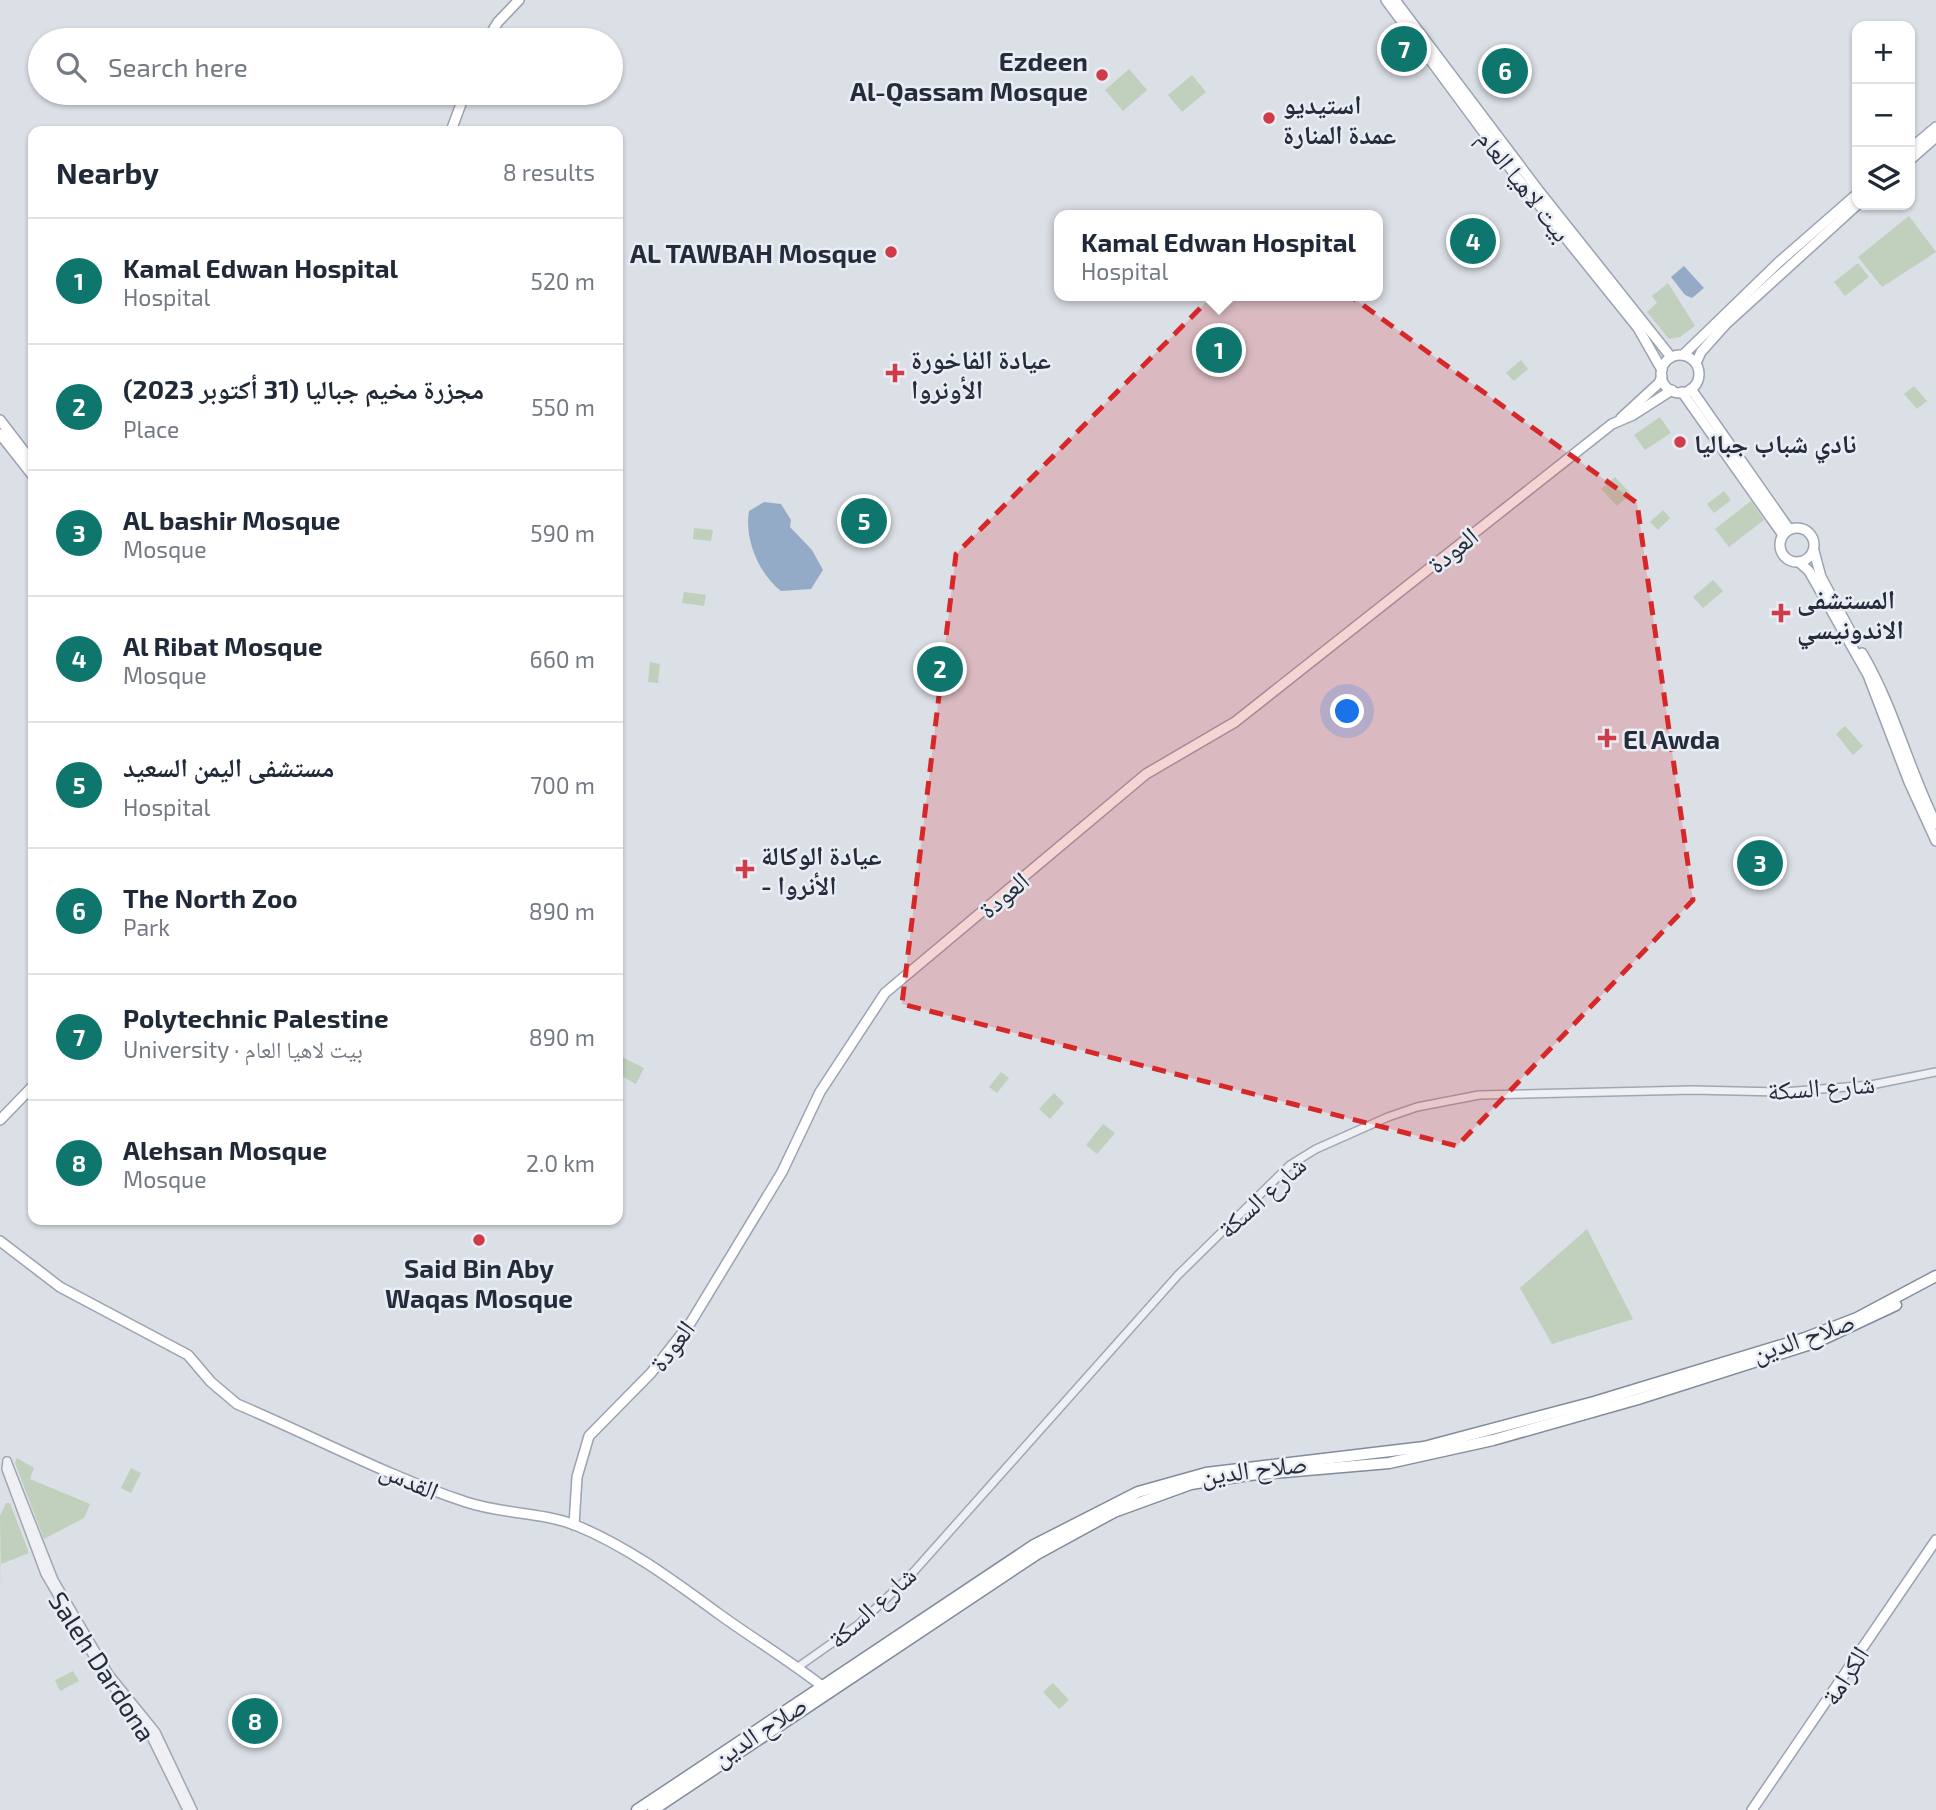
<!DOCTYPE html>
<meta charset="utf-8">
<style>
body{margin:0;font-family:"Exo 2","Noto Naskh Arabic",sans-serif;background:#f6f6f7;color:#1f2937}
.controls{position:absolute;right:21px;top:21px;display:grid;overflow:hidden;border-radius:14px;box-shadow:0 2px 5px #0004}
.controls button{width:63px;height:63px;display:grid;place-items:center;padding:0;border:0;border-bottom:2px solid #e0e1e3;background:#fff;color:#1f2937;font:35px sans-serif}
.you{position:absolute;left:1348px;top:712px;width:24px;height:24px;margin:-18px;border:5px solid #fff;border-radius:50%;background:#1a73e8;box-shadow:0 0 0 10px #1a73e833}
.badge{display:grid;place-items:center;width:46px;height:46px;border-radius:50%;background:#0f766e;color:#fff;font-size:23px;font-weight:700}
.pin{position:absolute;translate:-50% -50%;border:4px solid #fff;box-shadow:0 2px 7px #0006}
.popup{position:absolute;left:1054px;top:210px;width:329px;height:91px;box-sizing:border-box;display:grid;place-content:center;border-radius:14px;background:#fff;filter:drop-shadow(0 2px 5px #0005);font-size:23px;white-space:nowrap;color:#747a83}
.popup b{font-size:26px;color:#1f2937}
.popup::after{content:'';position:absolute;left:50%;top:100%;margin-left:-14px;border:14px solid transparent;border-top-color:#fff}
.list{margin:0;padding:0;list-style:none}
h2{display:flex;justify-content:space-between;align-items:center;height:91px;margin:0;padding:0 28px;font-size:30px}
h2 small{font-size:23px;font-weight:400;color:#747a83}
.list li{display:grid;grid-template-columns:46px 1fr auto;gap:21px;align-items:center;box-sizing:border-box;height:126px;padding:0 28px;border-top:2px solid #e0e1e3}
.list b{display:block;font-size:26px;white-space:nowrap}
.list p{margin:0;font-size:23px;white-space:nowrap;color:#747a83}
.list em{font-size:23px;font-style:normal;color:#747a83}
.icon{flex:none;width:38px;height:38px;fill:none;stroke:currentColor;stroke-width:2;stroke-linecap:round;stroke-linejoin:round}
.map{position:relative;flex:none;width:1936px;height:1810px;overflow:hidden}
.search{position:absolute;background:#fff;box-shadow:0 2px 5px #0004;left:28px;top:28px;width:595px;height:77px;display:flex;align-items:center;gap:18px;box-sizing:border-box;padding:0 24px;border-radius:38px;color:#747a83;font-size:26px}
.panel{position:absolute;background:#fff;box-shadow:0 2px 5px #0004;left:28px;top:126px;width:595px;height:1099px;border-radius:14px}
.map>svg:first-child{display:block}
.green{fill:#c0d0bc}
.water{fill:#94abc8}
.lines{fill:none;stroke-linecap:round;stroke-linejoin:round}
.minor-casing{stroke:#a1a6b0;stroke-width:10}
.major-casing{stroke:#9aa3b2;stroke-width:12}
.highway-casing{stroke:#828b9d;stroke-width:13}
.minor{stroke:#eef0f4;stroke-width:7}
.major{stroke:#fff;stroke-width:9}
.highway{stroke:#fff;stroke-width:10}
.marked{fill:#d62828;fill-opacity:0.2;stroke:#d62828;stroke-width:5;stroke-dasharray:14 9;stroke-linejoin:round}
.poi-dot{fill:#d03b4a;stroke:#eaeef4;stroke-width:2.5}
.labels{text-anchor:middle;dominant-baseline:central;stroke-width:5;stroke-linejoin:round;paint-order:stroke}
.poi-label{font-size:26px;font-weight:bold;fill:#252c3c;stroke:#eaeef4;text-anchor:start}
.street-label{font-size:26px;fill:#252c3c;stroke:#eaeef4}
</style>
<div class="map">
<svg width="1936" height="1810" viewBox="0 0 1936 1810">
<rect width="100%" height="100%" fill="#dbdfe6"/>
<!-- green -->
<g class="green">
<polygon points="1507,59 1518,72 1505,84 1492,70"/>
<polygon points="1129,69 1147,90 1123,111 1105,90"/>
<polygon points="1192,75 1206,92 1182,112 1168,95"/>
<polygon points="1909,216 1936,252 1882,287 1858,257"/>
<polygon points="1858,263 1869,277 1845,296 1834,282"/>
<polygon points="1668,283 1695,326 1680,337 1669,339 1647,312 1657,303 1652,296"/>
<polygon points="1521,360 1528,369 1514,381 1506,373"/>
<polygon points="1914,386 1927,401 1917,409 1904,394"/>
<polygon points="1660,417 1671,433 1645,450 1634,435"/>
<polygon points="1615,477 1631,494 1617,506 1601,489"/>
<polygon points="1724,491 1731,500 1714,513 1707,504"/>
<polygon points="1751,501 1764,520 1729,547 1715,529"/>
<polygon points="1663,510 1670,518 1658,530 1650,522"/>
<polygon points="694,528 713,530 711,541 693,539"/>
<polygon points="1713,580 1723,591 1703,608 1693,597"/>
<polygon points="684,592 706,595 704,606 682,603"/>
<polygon points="650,662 660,664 658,683 648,682"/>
<polygon points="1845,726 1863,746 1853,755 1836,734"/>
<polygon points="618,1055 644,1068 636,1084 618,1074"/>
<polygon points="1001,1072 1009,1078 997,1093 989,1087"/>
<polygon points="1054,1093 1064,1103 1050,1119 1039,1109"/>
<polygon points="1103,1124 1115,1133 1097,1154 1086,1145"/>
<polygon points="1587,1229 1633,1319 1552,1344 1520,1288"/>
<polygon points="17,1458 34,1468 30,1479 90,1504 84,1518 44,1539 15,1463"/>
<polygon points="131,1468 141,1473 131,1493 121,1488"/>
<polygon points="6,1503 10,1503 29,1553 1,1564 1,1587 0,1516"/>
<polygon points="73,1671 79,1681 60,1691 55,1680"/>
<polygon points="1053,1683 1069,1700 1059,1709 1043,1692"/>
</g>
<!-- water -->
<g class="water">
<polygon points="1684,266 1704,288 1692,298 1685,295 1671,277"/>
<path d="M764,502L781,504L791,520L790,527L812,550L823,570L811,589L781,591C759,574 744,539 749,511Z"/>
</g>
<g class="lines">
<defs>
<g id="minor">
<polyline points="7,1461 54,1580 109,1674 156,1732 193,1810"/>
<polyline points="7,1461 6,1469 45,1574 106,1678 149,1733 187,1810"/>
<polyline points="798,1667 859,1624 909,1577 1178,1275 1290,1165 1316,1149 1388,1117 1417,1107 1479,1095 1692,1090 1784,1092 1871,1085 1936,1072"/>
</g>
<g id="major">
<polyline points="1386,0 1519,180 1638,328 1662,370"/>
<polyline points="1395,0 1539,191 1671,357"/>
<polyline points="487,40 498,22 519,0"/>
<polyline points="451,131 465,93"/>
<polyline points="1910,149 1936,127"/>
<polyline points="1910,160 1936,137"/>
<polyline points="1683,355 1779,262 1857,194"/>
<circle cx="1680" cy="374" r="19"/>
<polyline points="1696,363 1701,352 1726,324 1857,205"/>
<polyline points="1691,389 1789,529"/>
<polyline points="1682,392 1783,535"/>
<polyline points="1621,418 1659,383 1662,376"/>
<polyline points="0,420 33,463"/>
<polyline points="0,434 33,476"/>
<circle cx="1797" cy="545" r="17"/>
<polyline points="1814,551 1821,577 1855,640"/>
<polyline points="1799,562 1809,571 1868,675 1909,782 1936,841"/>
<path d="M1862,653C1894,707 1908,768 1936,824"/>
<polyline points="0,1120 33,1086"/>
<path d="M0,1241L60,1287L188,1355L211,1382L237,1404C313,1436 387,1476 466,1502C501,1514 541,1512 575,1525C627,1546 674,1581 719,1614C755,1640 792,1662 827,1690"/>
<polyline points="574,1525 577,1477 589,1436 651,1373 691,1322 782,1172 820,1092 885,993 1146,774 1235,722 1612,424 1633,415 1672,390"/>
<polyline points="1752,1810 1936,1540"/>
</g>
<g id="highway">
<polyline points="637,1810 1034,1545 1138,1492 1206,1473 1424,1447 1594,1402 1805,1338 1857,1318 1936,1276"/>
<polyline points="653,1810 1037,1554 1114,1512 1191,1484 1249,1475 1389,1463 1493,1440 1638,1399 1817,1342 1896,1305"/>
</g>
</defs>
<!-- minor casing -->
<use href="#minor" class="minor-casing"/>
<!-- major casing -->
<use href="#major" class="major-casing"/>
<!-- highway casing -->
<use href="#highway" class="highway-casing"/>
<!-- minor -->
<use href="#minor" class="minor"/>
<!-- major -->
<use href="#major" class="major"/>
<!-- highway -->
<use href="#highway" class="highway"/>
</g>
<!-- marked area -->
<path class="marked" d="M1270,238L1637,503L1693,900L1457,1146L902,1004L956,554Z"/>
<!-- markers -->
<g class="poi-dot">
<circle cx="1102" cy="75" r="7"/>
<circle cx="1269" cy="118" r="7"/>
<circle cx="891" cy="252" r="7"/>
<path d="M891.5 362.5h7v7h7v7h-7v7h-7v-7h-7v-7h7z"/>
<circle cx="1680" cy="442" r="7"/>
<path d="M1777.5 602.5h7v7h7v7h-7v7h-7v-7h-7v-7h7z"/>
<path d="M1603.5 727.5h7v7h7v7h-7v7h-7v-7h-7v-7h7z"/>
<path d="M741.5 858.5h7v7h7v7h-7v7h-7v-7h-7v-7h7z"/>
<circle cx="479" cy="1240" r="7"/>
</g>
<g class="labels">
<!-- poi labels -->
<g class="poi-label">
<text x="1088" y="60" text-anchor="end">Ezdeen<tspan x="1088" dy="30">Al-Qassam Mosque</tspan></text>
<text x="1283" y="103">استيديو<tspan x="1283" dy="30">عمدة المنارة</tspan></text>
<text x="877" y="252" text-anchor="end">AL TAWBAH Mosque</text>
<text x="911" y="358">عيادة الفاخورة<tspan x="911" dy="30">الأونروا</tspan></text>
<text x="1694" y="442">نادي شباب جباليا</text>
<text x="1797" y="598">المستشفى<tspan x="1797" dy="30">الاندونيسي</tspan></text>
<text x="1623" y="738">El Awda</text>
<text x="761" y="854">عيادة الوكالة<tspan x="761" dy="30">- الأنروا</tspan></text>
<text x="479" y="1267" text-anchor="middle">Said Bin Aby<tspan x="479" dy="30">Waqas Mosque</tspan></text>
</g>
<!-- street labels -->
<g class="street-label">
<text transform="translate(1525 185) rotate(52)">بيت لاهيا العام</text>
<text transform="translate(1452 549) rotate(-39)">العودة</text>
<text transform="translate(1003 894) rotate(-40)">العودة</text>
<text transform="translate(1821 1086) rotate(-4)">شارع السكة</text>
<text transform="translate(1261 1196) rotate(-42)">شارع السكة</text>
<text transform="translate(1803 1336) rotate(-19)">صلاح الدين</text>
<text transform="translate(671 1345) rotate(-53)">العودة</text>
<text transform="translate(1254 1468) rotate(-7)">صلاح الدين</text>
<text transform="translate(410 1479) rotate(24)">القدس</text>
<text transform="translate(871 1606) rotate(-42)">شارع السكة</text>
<text transform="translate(103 1666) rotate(57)">Saleh Dardona</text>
<text transform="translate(1844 1675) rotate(-57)">الكرامة</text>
<text transform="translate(759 1730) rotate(-33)">صلاح الدين</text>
</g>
</g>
</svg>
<div class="controls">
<button>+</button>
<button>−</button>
<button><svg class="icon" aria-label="layers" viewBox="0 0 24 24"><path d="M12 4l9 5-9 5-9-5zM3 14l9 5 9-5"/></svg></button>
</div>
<div class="you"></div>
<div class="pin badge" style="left:1219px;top:350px">1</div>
<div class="popup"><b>Kamal Edwan Hospital</b>Hospital</div>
<div class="pin badge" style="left:940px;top:669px">2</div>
<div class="pin badge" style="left:1760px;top:863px">3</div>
<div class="pin badge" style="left:1473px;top:241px">4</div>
<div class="pin badge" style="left:864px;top:521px">5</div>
<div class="pin badge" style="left:1505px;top:71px">6</div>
<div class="pin badge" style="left:1404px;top:49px">7</div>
<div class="pin badge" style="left:255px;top:1721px">8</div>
<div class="search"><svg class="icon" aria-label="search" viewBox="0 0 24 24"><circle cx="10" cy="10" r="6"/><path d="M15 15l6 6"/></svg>Search here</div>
<section class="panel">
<h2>Nearby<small>8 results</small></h2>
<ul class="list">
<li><span class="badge">1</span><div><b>Kamal Edwan Hospital</b><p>Hospital</p></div><em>520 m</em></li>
<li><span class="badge">2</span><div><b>مجزرة مخيم جباليا (31 أكتوبر 2023)</b><p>Place</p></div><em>550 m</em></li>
<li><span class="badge">3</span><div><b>AL bashir Mosque</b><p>Mosque</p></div><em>590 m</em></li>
<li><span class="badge">4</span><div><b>Al Ribat Mosque</b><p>Mosque</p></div><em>660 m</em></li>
<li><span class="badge">5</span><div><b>مستشفى اليمن السعيد</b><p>Hospital</p></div><em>700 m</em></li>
<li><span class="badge">6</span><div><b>The North Zoo</b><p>Park</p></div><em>890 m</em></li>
<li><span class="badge">7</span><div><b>Polytechnic Palestine</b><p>University · بيت لاهيا العام</p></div><em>890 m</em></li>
<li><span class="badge">8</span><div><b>Alehsan Mosque</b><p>Mosque</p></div><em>2.0 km</em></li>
</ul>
</section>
</div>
